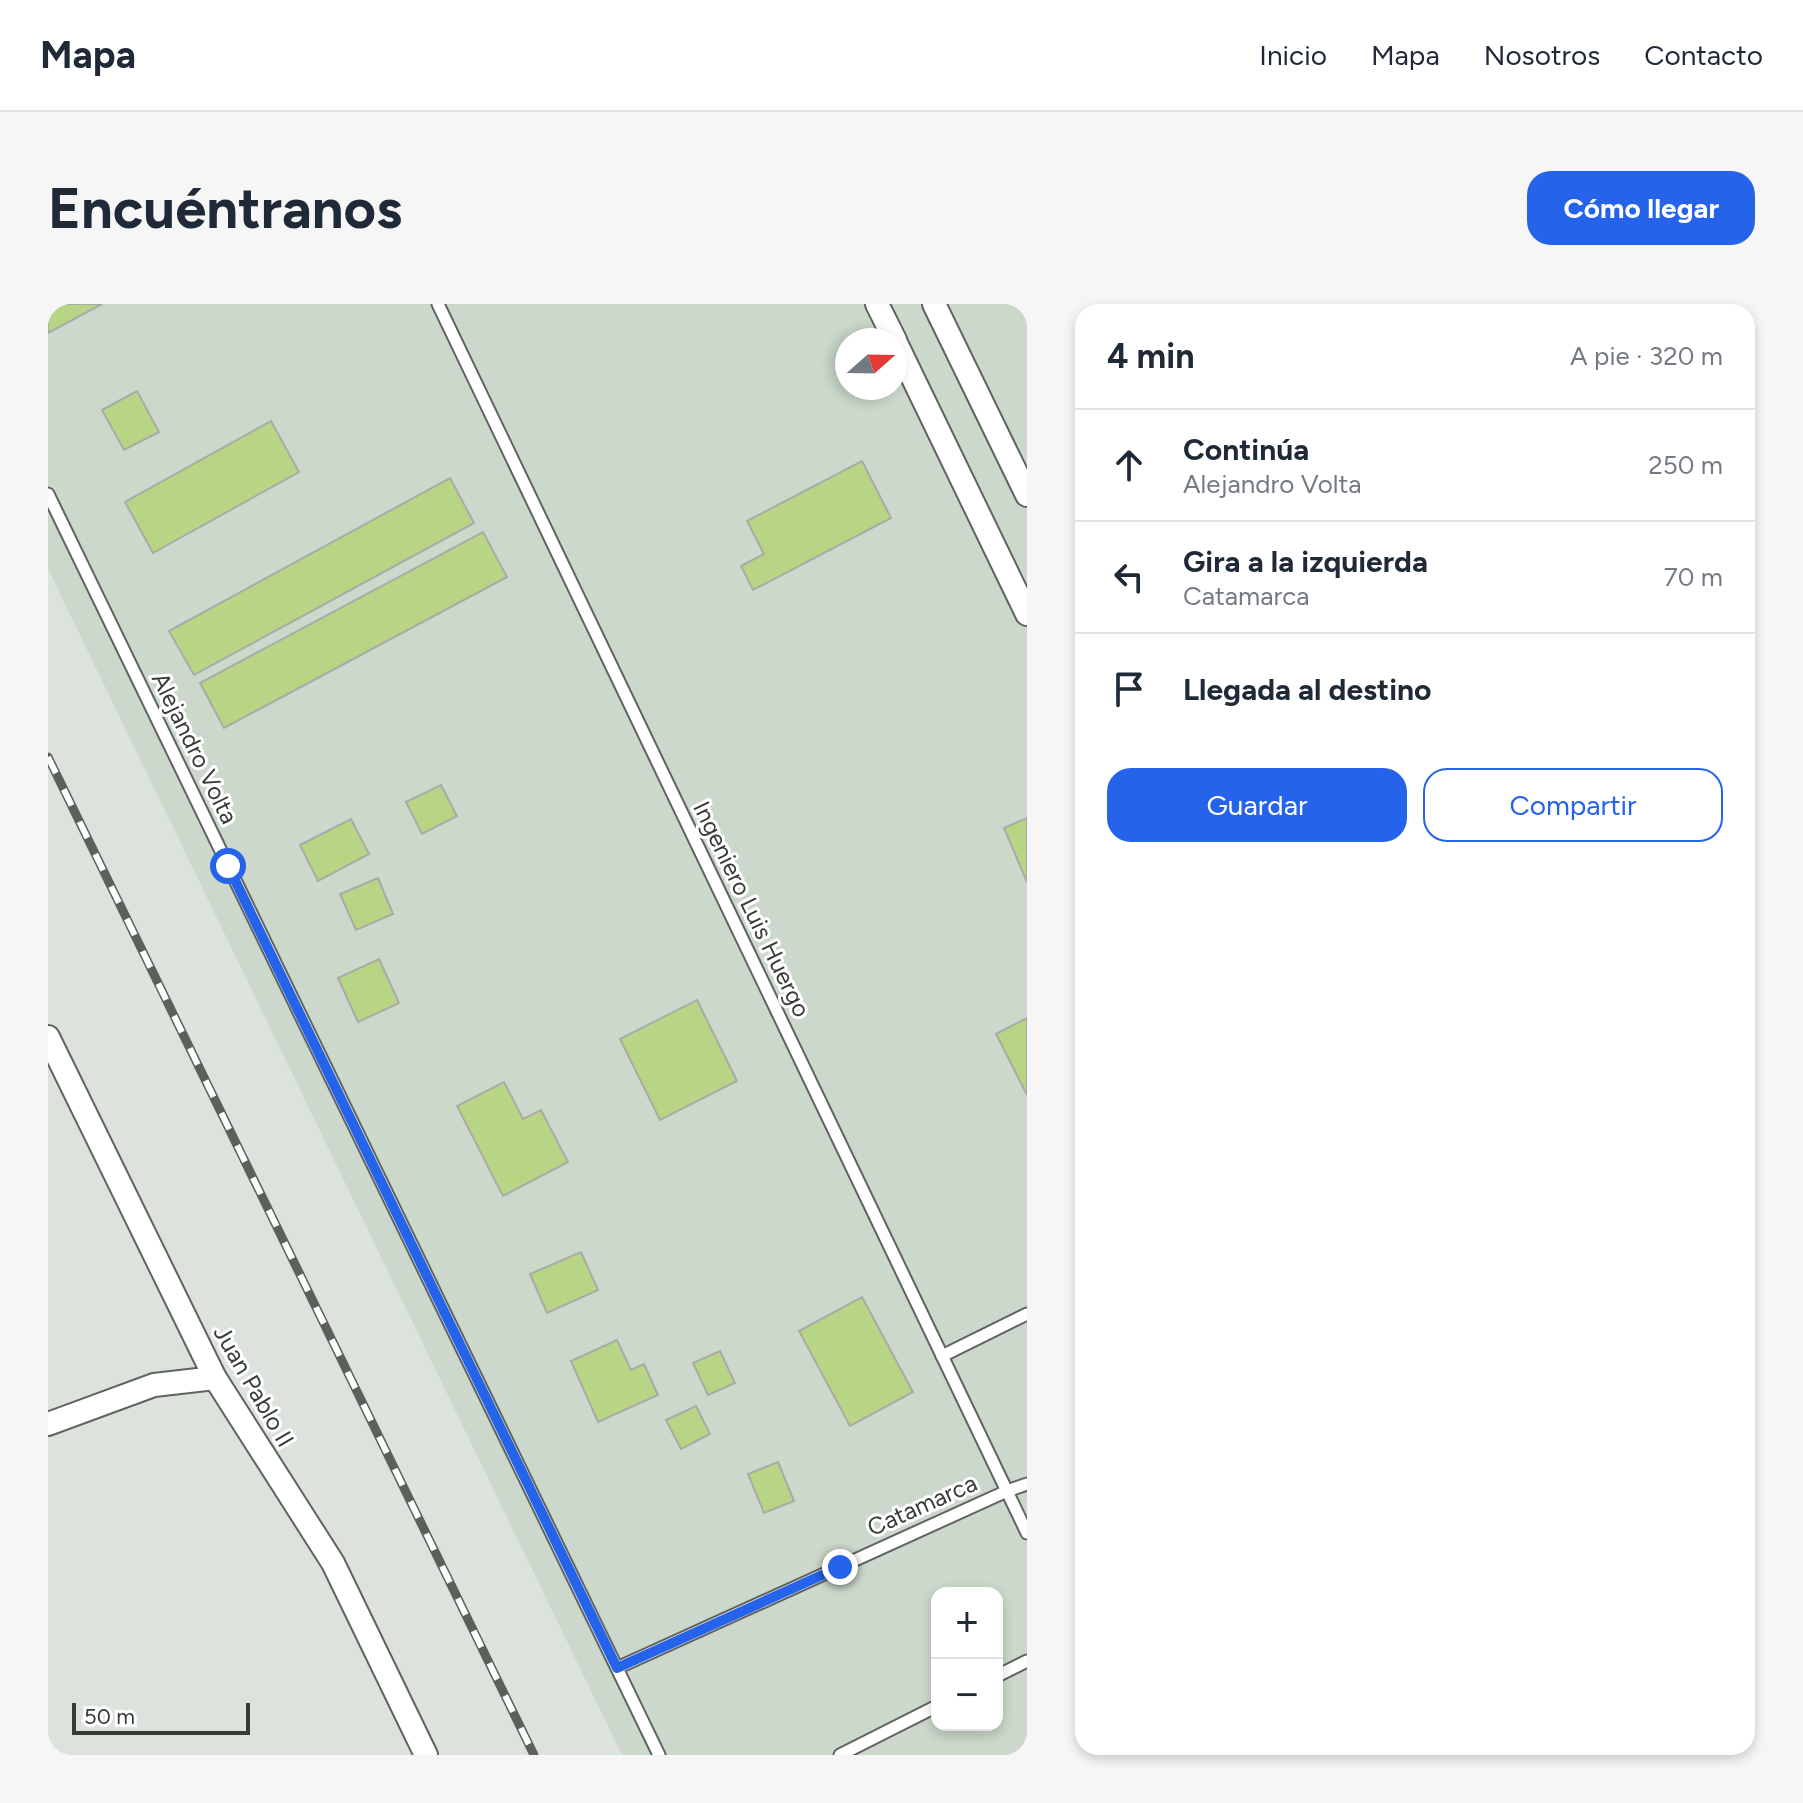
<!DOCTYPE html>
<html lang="es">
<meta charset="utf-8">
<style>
body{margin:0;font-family:Figtree,sans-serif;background:#f6f6f7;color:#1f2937}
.controls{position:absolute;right:24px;bottom:24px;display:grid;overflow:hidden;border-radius:16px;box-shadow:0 4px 12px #0003}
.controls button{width:72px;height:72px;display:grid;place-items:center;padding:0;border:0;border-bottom:2px solid #e0e1e3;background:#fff;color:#1f2937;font:40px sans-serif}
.compass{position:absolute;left:787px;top:24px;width:72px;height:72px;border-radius:50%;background:#fff;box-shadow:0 4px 12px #0003;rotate:70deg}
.scale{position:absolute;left:24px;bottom:20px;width:178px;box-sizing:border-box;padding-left:8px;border:4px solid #383b38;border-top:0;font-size:22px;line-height:28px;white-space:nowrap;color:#383b38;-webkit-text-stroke:6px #fff;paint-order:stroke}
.stop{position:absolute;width:24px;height:24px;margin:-18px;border:6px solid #2563eb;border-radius:50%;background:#fff}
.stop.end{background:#2563eb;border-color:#fff;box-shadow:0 2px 8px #0008}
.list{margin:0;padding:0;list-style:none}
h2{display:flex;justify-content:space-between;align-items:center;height:104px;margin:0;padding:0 32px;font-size:34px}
h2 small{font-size:26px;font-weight:400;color:#747a83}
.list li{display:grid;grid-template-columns:52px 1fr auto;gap:24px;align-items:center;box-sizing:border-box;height:112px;padding:0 32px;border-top:2px solid #e0e1e3}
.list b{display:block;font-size:30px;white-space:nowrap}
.list p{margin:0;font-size:26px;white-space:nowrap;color:#747a83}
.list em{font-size:26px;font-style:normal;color:#747a83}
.actions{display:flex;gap:16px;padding:24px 32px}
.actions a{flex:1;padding:18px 0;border:2px solid #2563eb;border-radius:24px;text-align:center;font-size:28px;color:#2563eb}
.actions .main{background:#2563eb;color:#fff}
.icon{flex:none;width:44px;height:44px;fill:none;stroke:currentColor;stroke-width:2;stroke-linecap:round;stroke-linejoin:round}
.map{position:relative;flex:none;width:979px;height:1451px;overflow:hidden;border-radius:24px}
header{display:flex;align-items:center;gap:48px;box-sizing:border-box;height:112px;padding:0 40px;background:#fff;border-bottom:2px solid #e0e1e3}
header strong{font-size:38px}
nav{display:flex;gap:44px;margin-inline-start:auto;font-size:28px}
.intro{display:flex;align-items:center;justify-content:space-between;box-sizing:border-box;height:192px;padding:0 48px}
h1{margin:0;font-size:56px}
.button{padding:20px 36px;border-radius:24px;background:#2563eb;color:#fff;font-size:28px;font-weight:700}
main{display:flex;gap:48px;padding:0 48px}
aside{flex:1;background:#fff;border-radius:24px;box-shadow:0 4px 12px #0003}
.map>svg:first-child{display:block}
.built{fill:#ccd8cc;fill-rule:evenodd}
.building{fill:#b8d485;stroke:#a9aca5;stroke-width:2}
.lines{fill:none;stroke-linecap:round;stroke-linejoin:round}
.service-casing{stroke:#5f645f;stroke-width:15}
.minor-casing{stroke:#5f645f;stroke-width:26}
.service{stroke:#fff;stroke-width:11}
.minor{stroke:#fff;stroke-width:22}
.rail-casing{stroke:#5c605c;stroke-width:9}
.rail{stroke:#fff;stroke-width:6;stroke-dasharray:18;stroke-linecap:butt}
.route{stroke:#2563eb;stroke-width:10}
.labels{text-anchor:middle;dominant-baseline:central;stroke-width:6;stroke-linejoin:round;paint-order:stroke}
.street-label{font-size:24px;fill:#383b38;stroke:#fff}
</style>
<header>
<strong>Mapa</strong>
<nav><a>Inicio</a><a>Mapa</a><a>Nosotros</a><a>Contacto</a></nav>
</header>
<div class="intro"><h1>Encuéntranos</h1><a class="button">Cómo llegar</a></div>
<main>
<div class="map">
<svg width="979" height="1451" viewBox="0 0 979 1451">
<rect width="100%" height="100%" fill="#dce3dc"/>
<!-- built -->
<path class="built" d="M0,0H979V1451H574L0,265ZM799,36H847V84H799ZM889,1289H949V1421H889Z"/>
<!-- building -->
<g class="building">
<polygon points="0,0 54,0 0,29"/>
<polygon points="89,87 111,128 76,146 54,106"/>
<polygon points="223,117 251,168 105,249 77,198"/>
<polygon points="814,157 843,214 705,286 693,262 716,250 699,217"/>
<polygon points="402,174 426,219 146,371 121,327"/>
<polygon points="435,228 459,273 176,424 152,379"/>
<polygon points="393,481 409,512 374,530 358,498"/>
<polygon points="979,514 979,578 956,524"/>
<polygon points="303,515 321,550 270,577 252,541"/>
<polygon points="330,574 345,610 308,626 292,590"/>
<polygon points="331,655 351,699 310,718 290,674"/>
<polygon points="649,696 689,777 612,816 572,735"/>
<polygon points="979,714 979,791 948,730"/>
<polygon points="456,778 475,815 493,806 520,858 455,892 409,802"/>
<polygon points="533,948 550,986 499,1009 482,970"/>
<polygon points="814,993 865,1088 802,1122 751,1027"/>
<polygon points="569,1036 583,1066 596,1060 610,1091 550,1118 523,1057"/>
<polygon points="672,1047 687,1079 660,1091 645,1059"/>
<polygon points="648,1102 662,1130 633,1145 618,1116"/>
<polygon points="730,1158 746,1197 716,1209 700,1170"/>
</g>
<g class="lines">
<defs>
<g id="service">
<polyline points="390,0 979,1229"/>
<polyline points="0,190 611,1451"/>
<polyline points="894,1052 979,1010"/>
<polyline points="569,1364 959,1187 979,1180"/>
<polyline points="949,1372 979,1357"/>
<polyline points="792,1451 889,1402"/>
</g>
<g id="minor">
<polyline points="829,0 847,36"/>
<polyline points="886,0 979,191"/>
<polyline points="847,37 979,310"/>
<polyline points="0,733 167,1074 285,1259 378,1451"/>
<polyline points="0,1120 106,1081 167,1074"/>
</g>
</defs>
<!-- service casing -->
<use href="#service" class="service-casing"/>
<!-- minor casing -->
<use href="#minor" class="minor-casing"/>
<!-- service -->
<use href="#service" class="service"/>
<!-- minor -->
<use href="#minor" class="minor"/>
<defs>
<polyline id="rail" points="0,453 486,1451"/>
</defs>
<!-- rail casing -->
<use href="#rail" class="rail-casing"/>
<!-- rail -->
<use href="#rail" class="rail"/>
</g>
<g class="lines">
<!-- route -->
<polyline class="route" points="180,562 569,1364 792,1263"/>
</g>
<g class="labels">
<!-- street labels -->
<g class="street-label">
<text transform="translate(147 444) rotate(64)">Alejandro Volta</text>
<text transform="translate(704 605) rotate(64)">Ingeniero Luis Huergo</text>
<text transform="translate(206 1082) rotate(60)">Juan Pablo II</text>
<text transform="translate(874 1201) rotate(-24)">Catamarca</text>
</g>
</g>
</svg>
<div class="controls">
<button>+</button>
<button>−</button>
</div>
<svg class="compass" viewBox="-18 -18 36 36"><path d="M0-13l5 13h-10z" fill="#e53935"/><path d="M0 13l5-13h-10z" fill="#747a83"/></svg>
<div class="scale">50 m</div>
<div class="stop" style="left:180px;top:562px"></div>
<div class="stop end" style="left:792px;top:1263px"></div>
</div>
<aside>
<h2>4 min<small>A pie · 320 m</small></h2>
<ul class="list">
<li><svg class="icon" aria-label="ahead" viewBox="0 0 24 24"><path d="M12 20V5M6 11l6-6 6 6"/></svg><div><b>Continúa</b><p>Alejandro Volta</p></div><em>250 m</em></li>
<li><svg class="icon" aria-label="left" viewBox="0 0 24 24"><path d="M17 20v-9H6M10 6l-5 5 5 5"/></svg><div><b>Gira a la izquierda</b><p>Catamarca</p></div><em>70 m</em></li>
<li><svg class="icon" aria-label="arrive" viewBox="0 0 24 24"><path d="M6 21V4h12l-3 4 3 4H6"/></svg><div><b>Llegada al destino</b></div></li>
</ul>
<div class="actions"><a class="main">Guardar</a><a>Compartir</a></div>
</aside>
</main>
